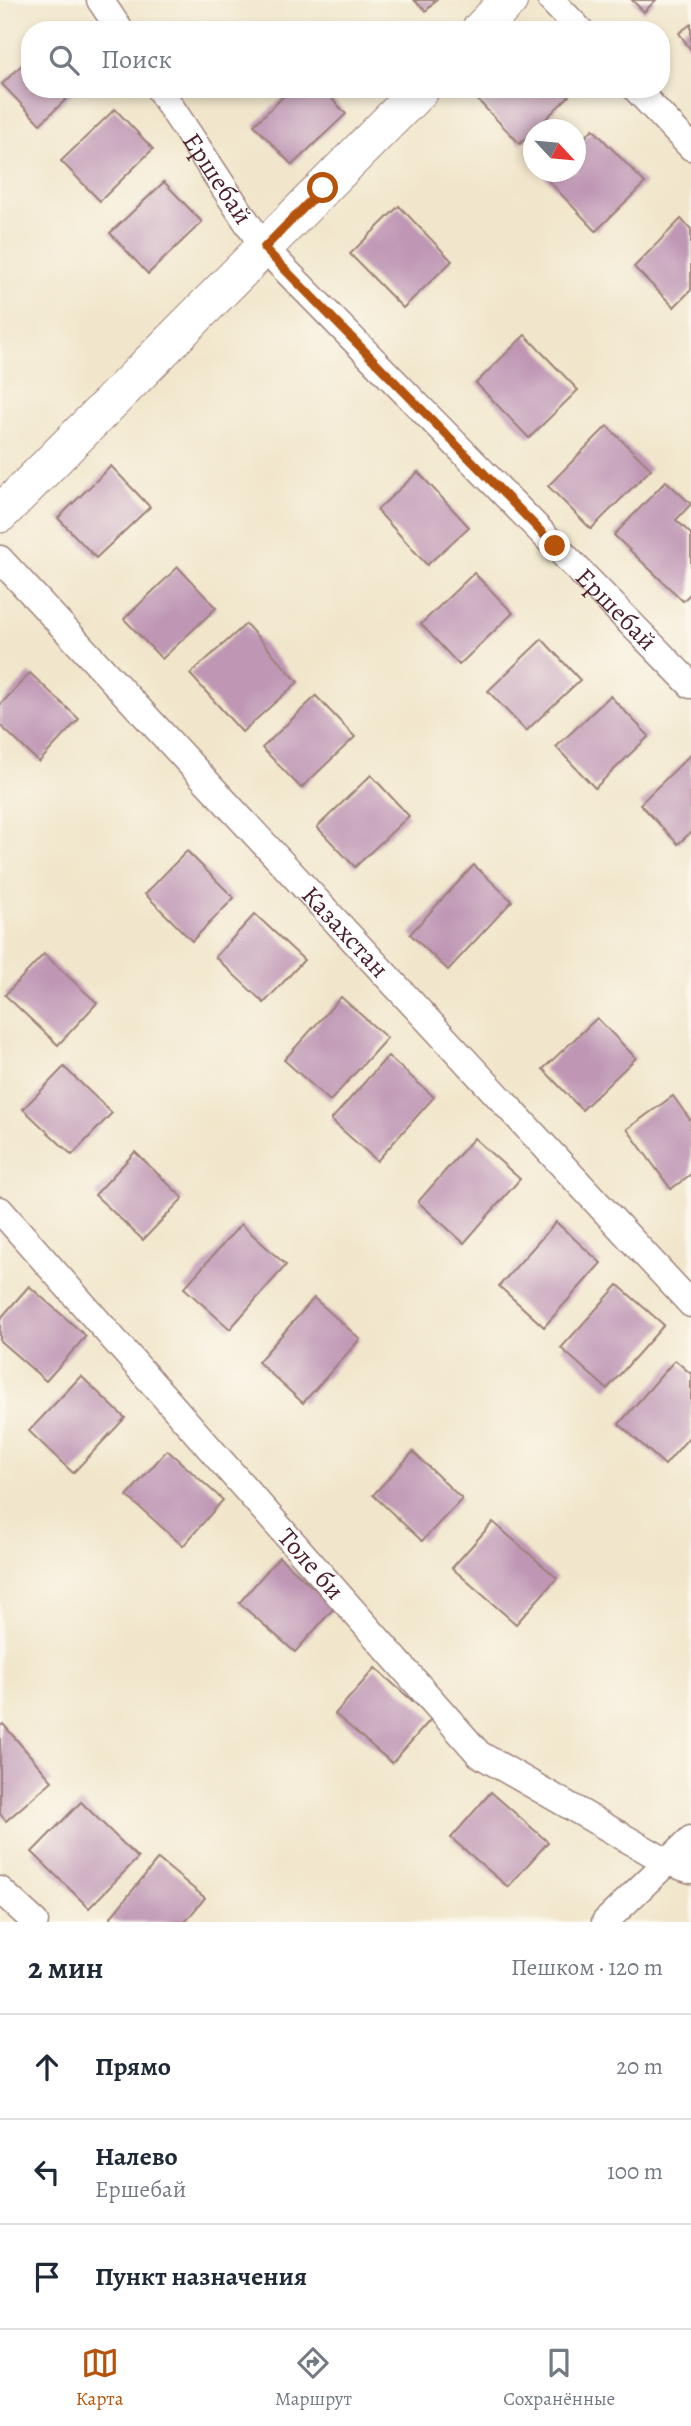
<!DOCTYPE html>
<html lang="ru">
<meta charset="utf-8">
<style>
body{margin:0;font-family:Alegreya,serif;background:#f2f2f3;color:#1f2937}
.compass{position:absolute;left:523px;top:119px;width:63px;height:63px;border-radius:50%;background:#fff;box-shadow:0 4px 10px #0003;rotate:116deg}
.stop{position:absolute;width:21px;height:21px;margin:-16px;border:5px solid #b45309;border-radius:50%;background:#fff}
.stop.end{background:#b45309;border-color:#fff;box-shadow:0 2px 7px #0008}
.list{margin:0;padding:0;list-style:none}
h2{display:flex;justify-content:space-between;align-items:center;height:91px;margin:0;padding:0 28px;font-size:30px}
h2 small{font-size:23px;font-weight:400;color:#747a83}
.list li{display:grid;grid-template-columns:46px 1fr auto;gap:21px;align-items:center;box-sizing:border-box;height:105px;padding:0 28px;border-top:2px solid #e0e1e3}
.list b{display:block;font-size:26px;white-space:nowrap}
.list p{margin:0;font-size:23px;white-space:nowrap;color:#747a83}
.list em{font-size:23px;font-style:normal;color:#747a83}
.icon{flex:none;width:38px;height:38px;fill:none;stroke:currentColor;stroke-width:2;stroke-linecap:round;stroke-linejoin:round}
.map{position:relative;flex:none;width:691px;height:1922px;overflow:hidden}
.search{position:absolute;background:#fff;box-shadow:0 4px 10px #0003;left:21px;right:21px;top:21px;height:77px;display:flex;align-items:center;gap:18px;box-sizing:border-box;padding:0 24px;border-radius:28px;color:#747a83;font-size:26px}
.sheet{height:406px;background:#fff}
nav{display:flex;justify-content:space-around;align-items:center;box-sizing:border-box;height:98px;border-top:2px solid #e0e1e3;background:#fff;font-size:19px;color:#747a83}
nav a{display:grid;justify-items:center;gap:4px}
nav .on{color:#b45309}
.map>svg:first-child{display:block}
.building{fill:#bf97b5}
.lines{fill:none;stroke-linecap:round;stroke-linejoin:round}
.street-casing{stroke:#9e827b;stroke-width:29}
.secondary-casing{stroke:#9e827b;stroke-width:39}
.street{stroke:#fff;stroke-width:26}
.secondary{stroke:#fff;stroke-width:37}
.route{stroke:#b45309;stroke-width:9}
.labels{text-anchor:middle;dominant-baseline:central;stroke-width:6;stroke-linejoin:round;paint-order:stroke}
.street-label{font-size:26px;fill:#4a1f2b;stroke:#fbf7ec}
</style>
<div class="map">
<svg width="691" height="1922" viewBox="0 0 691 1922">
<rect width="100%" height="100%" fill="#fbf7ec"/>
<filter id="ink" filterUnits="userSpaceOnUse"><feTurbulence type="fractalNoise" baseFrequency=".0143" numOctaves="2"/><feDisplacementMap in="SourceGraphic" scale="14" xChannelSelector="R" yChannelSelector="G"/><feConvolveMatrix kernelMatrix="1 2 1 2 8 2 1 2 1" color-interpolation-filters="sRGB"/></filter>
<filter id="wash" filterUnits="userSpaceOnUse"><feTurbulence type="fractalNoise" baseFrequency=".00686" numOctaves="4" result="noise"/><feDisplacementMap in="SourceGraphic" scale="28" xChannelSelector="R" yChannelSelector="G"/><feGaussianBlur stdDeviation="1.57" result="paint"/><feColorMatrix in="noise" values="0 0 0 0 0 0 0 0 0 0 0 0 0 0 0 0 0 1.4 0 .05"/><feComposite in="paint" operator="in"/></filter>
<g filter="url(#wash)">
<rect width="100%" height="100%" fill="#f1e6cb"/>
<g id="blocks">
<!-- building -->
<g class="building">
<polygon points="414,0 436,0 426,11"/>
<polygon points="632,0 656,0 644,12"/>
<polygon points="691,24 691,50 679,33"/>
<polygon points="30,57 30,89 77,89 40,124 2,84"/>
<polygon points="291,89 323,89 346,114 292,165 254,125"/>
<polygon points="467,89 563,89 569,96 520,144"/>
<polygon points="115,109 153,149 100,201 61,161"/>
<polygon points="593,129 645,183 596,231 544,176 549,172 576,172 576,146"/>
<polygon points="164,182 202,222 148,274 110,233"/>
<polygon points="399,206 452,261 403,308 350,254"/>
<polygon points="681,219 691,229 691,290 674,307 634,267"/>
<polygon points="525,335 578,390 529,438 476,383"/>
<polygon points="607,426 651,469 591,529 548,486"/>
<polygon points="111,466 150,507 96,558 58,518"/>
<polygon points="418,472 469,527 427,565 377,510"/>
<polygon points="666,481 691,504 676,520 691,534 691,593 683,601 614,535"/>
<polygon points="178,567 216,608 162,659 124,619"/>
<polygon points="474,573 513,613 459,665 421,624"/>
<polygon points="246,624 298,682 242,732 190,674"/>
<polygon points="542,639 580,680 526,731 488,691"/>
<polygon points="30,673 79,719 39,762 0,725 0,705"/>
<polygon points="316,696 355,737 301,788 262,748"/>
<polygon points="610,696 649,736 595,788 556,747"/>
<polygon points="691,754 691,832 678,844 640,804"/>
<polygon points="371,775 409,816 355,867 317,827"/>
<polygon points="187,851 234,898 192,941 145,894"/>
<polygon points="474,865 512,901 448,970 410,934"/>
<polygon points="255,914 304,960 264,1003 215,957"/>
<polygon points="44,954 97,1003 58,1045 5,995"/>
<polygon points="341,997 387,1038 330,1101 284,1060"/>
<polygon points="597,1018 636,1058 582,1110 543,1069"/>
<polygon points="388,1056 434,1097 377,1161 331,1120"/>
<polygon points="64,1067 112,1113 72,1155 23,1109"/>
<polygon points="673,1096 691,1121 691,1174 671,1189 627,1129"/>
<polygon points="474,1138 520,1179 464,1243 418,1202"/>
<polygon points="135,1152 183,1198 143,1240 95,1195"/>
<polygon points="556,1222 601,1263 544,1327 499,1286"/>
<polygon points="241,1224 286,1265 230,1329 184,1288"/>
<polygon points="618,1285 664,1325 607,1389 561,1348"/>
<polygon points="29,1286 86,1336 46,1381 0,1341 0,1319"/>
<polygon points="314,1298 360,1339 303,1403 258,1362"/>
<polygon points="675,1360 691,1374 691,1435 665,1465 619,1424"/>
<polygon points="81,1376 125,1418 73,1473 29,1431"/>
<polygon points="167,1450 223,1500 183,1546 127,1496"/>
<polygon points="413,1452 462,1499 422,1541 373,1495"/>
<polygon points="493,1522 557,1578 516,1624 452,1568"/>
<polygon points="279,1557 335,1607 295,1652 239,1603"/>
<polygon points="375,1668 432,1718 392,1763 335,1714"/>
<polygon points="3,1724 52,1781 6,1821 0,1814 0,1726"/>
<polygon points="491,1792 548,1842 508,1887 451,1838"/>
<polygon points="81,1802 138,1858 89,1908 32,1852"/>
<polygon points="158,1859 205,1898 185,1922 115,1922 110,1918"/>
</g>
</g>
</g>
<g filter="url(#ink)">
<use href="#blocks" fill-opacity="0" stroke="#9e827b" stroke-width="2"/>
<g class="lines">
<defs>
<g id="street">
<polyline points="100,0 120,30"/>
<polyline points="551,0 580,30"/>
<path id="s1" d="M159,89L264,248L691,685"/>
<polyline points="636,89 691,147"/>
<path id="s2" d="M0,559L691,1304"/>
<path id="s3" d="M0,1210L479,1754L667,1862L691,1870"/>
<polyline points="0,1890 35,1922"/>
<polyline points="605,1922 691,1839"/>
</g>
<g id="secondary">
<polyline points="480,30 509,0"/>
<polyline points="0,514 421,89"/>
</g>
</defs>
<!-- street casing -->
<use href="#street" class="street-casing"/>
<!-- secondary casing -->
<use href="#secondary" class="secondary-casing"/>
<!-- street -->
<use href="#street" class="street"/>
<!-- secondary -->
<use href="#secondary" class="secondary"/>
</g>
</g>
<g class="lines" filter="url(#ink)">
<!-- route -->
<polyline class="route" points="323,188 264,248 555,546"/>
</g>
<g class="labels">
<!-- street labels -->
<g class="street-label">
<text stroke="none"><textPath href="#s1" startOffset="107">Ершебай</textPath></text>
<text stroke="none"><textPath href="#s1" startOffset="695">Ершебай</textPath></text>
<text stroke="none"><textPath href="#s2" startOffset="508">Казахстан</textPath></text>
<text stroke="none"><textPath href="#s3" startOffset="471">Толе би</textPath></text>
</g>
</g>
</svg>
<svg class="compass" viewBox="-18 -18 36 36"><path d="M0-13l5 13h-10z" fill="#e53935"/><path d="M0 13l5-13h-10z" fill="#747a83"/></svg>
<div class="stop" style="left:323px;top:188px"></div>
<div class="stop end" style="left:555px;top:546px"></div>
<div class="search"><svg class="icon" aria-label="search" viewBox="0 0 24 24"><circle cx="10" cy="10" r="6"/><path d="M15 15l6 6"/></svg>Поиск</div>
</div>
<section class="sheet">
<h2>2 мин<small>Пешком · 120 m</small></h2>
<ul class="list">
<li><svg class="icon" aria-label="ahead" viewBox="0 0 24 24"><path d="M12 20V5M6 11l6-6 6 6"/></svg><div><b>Прямо</b></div><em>20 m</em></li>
<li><svg class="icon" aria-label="left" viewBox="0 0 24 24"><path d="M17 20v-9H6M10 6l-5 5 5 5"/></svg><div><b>Налево</b><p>Ершебай</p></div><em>100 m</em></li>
<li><svg class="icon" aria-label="arrive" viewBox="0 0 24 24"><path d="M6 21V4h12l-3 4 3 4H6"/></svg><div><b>Пункт назначения</b></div></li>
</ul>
</section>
<nav>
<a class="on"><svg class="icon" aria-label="map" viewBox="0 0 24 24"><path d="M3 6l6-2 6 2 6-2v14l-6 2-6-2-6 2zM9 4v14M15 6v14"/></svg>Карта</a>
<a><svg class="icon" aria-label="directions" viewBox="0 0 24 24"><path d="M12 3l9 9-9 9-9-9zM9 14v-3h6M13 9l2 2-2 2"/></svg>Маршрут</a>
<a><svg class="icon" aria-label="saved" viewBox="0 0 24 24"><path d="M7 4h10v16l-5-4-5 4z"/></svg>Сохранённые</a>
</nav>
